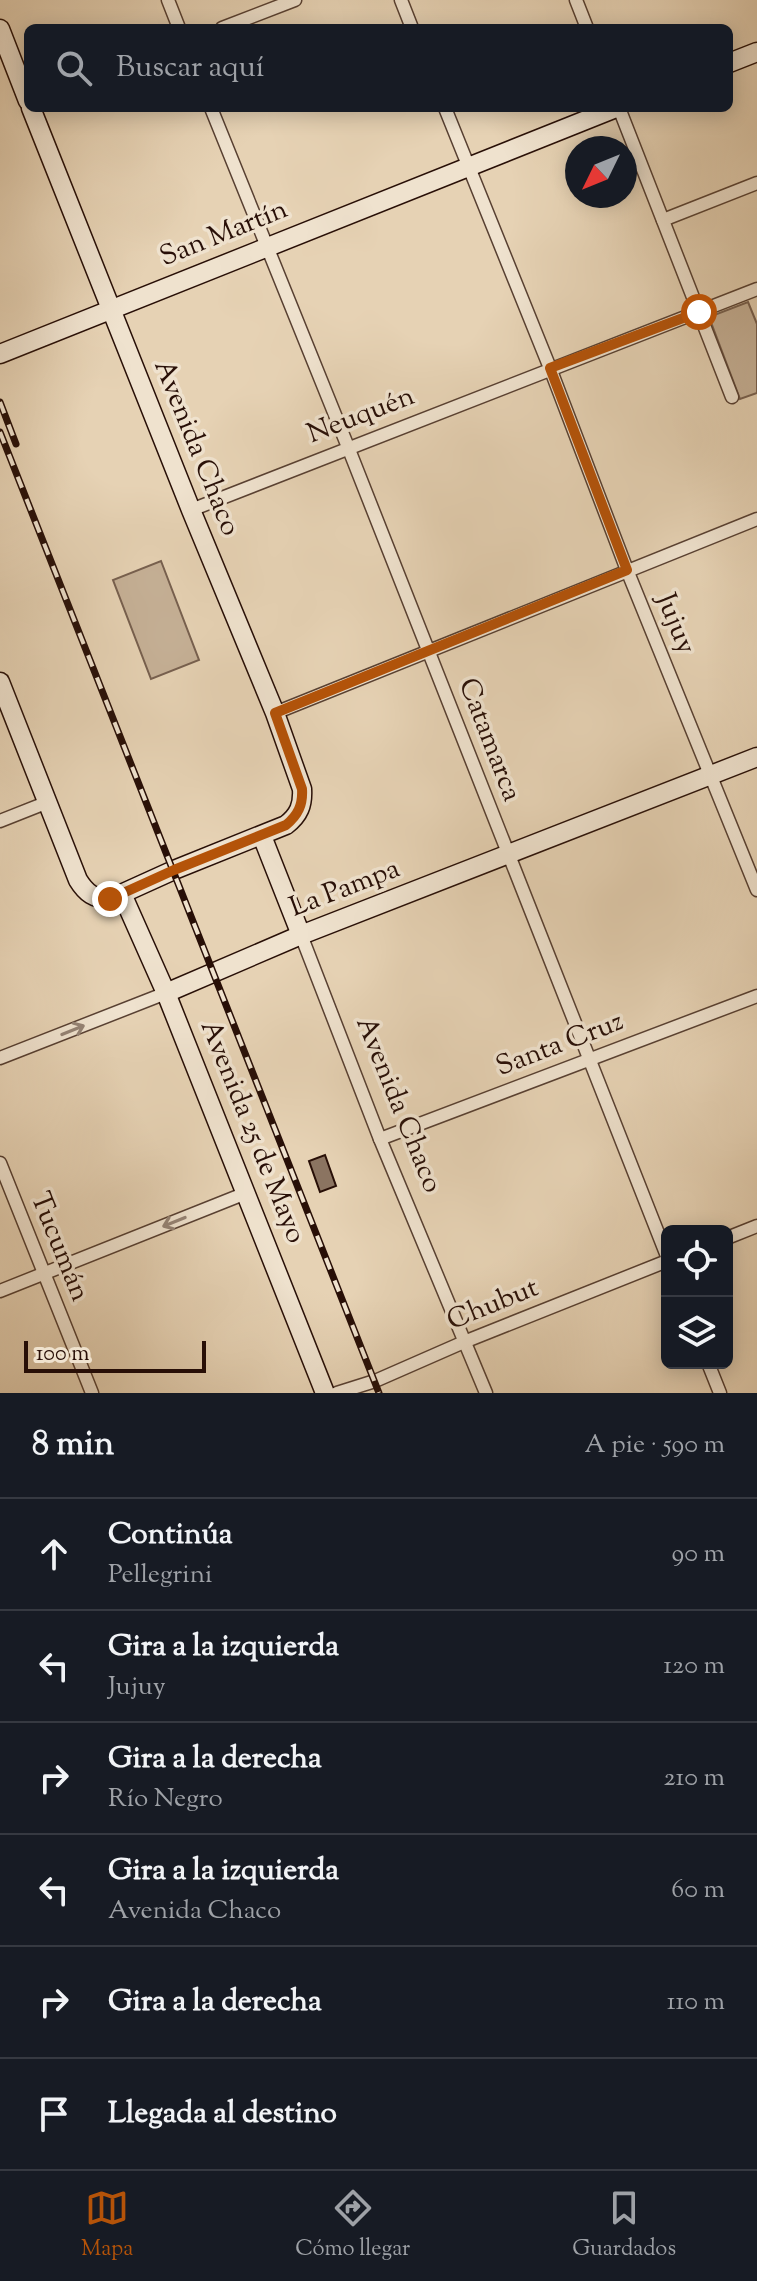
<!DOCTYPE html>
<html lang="es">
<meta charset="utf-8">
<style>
body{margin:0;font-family:"Sorts Mill Goudy",serif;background:#242831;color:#f1f3f6}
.controls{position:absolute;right:24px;bottom:24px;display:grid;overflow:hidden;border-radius:12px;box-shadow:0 4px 20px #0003}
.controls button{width:72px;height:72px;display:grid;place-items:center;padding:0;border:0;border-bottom:2px solid #363941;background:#171b24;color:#f1f3f6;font:40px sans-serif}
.compass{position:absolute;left:565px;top:136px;width:72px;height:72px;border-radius:50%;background:#171b24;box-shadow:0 4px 20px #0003;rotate:227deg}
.scale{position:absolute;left:24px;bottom:20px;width:182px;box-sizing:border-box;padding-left:8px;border:4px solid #280f07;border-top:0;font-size:22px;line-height:28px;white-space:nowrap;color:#280f07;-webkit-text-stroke:6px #efe2ce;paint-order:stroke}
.stop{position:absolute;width:24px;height:24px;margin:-18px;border:6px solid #b45309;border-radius:50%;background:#fff}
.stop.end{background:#b45309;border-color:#fff;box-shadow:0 2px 8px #0008}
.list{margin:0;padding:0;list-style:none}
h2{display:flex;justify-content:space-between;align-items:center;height:104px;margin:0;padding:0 32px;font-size:34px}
h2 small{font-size:26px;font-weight:400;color:#9ea1a6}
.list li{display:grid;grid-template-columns:52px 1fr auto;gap:24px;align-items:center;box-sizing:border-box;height:112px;padding:0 32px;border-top:2px solid #363941}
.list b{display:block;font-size:30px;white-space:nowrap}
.list p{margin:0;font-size:26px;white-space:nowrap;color:#9ea1a6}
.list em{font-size:26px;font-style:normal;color:#9ea1a6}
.icon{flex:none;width:44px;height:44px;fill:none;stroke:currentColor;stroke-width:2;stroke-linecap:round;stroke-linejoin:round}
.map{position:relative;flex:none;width:757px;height:1393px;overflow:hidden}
.search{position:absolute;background:#171b24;box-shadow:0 4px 20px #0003;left:24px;right:24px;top:24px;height:88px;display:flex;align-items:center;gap:20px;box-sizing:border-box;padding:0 28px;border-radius:12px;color:#9ea1a6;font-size:30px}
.sheet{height:776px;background:#171b24}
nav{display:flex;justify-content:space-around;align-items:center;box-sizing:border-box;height:112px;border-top:2px solid #363941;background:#171b24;font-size:22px;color:#9ea1a6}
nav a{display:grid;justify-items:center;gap:4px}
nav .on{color:#b45309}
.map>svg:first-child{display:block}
.green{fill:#c6b197;stroke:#77604f;stroke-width:2}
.building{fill:#8b7461;stroke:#280f07;stroke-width:2}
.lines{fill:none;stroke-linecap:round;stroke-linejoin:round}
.street-casing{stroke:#584032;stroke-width:15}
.secondary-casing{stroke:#280f07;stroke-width:21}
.street{stroke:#efe2ce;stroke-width:12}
.secondary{stroke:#efe2ce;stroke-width:18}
.rail-casing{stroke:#280f07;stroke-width:7}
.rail{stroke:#efe2ce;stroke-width:4;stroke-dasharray:12;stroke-linecap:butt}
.oneway{stroke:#958374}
.route{stroke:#b45309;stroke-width:10}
.labels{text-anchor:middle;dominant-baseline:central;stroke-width:7;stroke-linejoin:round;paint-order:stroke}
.street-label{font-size:28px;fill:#280f07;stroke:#efe2ce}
</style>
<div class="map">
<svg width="757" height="1393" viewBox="0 0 757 1393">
<rect width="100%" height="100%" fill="#e6d2b4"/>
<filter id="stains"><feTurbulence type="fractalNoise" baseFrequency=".0025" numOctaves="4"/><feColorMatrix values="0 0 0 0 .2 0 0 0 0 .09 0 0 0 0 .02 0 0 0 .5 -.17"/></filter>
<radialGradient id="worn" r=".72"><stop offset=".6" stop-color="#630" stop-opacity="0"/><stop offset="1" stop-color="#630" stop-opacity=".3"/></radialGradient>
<!-- green -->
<g class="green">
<polygon points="748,302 757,324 757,393 740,399 709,317"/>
<polygon points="161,561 199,660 151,679 113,580"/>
</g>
<!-- building -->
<polygon class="building" points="325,1155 336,1186 320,1192 309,1161"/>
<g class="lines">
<defs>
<g id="street">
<polyline points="168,0 179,28"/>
<polyline points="401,0 412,28"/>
<polyline points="576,0 587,28"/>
<polyline points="222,28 295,0"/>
<polyline points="211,108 348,447 667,1256"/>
<polyline points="445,108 550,368 627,570 757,890"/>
<polyline points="619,108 732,397"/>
<polyline points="663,220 757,183"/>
<polyline points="191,510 757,289"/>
<polyline points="275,713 757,519"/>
<polyline points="0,821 48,802"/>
<polyline points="301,935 380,1139 486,1393"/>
<polyline points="0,1058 166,993"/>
<polyline points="380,1139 757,996"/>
<polyline points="0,1163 92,1393"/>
<polyline points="727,1238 757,1226"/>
<polyline points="0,1291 246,1193"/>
<polyline points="708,1363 720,1393"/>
<polyline points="337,1393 375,1381 464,1342 667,1261"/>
</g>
<g id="secondary">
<polyline points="0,29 28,101"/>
<polyline points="729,63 757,52"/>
<polyline points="0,354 616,108"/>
<path d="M0,682L78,880C86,893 94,899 110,899L174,870L286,825C299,815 303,805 302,789L275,713L191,510L31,108"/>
<polyline points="262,836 301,935"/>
<polyline points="122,894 166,993 325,1393"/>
<polyline points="166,993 301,935 757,757"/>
</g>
</defs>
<!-- street casing -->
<use href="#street" class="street-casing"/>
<!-- secondary casing -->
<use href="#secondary" class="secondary-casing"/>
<!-- street -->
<use href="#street" class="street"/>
<!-- secondary -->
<use href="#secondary" class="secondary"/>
<defs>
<g id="rail">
<polyline points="0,402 16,444"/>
<polyline points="0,432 379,1393"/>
</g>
</defs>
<!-- rail casing -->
<use href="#rail" class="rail-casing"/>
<!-- rail -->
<use href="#rail" class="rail"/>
</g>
<!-- one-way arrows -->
<defs><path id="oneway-shaft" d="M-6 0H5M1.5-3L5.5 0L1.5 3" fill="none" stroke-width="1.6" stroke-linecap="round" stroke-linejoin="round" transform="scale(2)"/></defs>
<g class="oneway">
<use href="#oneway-shaft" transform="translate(73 1030) rotate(-22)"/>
<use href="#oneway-shaft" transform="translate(174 1222) rotate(158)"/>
</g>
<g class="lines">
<!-- route -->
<path class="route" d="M110,899L174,870L286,825C298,815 303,805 302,789L275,713L627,570L550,368L699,312"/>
</g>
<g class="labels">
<!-- street labels -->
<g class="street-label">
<text transform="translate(224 234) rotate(-22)">San Martín</text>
<text transform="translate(361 416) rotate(-21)">Neuquén</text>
<text transform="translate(196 448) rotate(68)">Avenida Chaco</text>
<text transform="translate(675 624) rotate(68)">Jujuy</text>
<text transform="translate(489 740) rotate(69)">Catamarca</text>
<text transform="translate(345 889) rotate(-21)">La Pampa</text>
<text transform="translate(560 1045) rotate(-21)">Santa Cruz</text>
<text transform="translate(398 1105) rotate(68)">Avenida Chaco</text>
<text transform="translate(252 1132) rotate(68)">Avenida 25 de Mayo</text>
<text transform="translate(59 1247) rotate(68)">Tucumán</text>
<text transform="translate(493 1305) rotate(-22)">Chubut</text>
</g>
</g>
<rect width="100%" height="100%" filter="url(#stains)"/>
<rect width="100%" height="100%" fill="url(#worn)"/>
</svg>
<div class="controls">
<button><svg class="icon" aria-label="locate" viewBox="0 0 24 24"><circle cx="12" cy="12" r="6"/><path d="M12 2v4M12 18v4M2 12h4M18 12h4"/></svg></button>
<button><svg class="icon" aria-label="layers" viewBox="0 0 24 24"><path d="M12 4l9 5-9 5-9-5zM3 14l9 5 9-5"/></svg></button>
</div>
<svg class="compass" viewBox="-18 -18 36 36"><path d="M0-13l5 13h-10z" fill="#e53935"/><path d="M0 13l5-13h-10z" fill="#9ea1a6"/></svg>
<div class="scale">100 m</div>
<div class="stop" style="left:699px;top:312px"></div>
<div class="stop end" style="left:110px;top:899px"></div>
<div class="search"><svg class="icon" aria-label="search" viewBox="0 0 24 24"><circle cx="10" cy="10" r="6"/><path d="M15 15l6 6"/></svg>Buscar aquí</div>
</div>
<section class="sheet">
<h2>8 min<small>A pie · 590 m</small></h2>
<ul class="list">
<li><svg class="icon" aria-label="ahead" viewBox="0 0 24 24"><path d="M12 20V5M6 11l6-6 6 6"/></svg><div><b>Continúa</b><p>Pellegrini</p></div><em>90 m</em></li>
<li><svg class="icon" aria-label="left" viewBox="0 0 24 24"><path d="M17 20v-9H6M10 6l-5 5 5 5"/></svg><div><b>Gira a la izquierda</b><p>Jujuy</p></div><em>120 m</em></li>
<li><svg class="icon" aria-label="right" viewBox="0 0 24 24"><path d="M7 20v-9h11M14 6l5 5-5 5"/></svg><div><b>Gira a la derecha</b><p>Río Negro</p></div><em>210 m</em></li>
<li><svg class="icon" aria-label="left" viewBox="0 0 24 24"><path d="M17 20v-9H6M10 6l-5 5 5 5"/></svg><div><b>Gira a la izquierda</b><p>Avenida Chaco</p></div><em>60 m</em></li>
<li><svg class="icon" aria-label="right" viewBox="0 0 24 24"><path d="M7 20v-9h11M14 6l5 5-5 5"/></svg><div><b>Gira a la derecha</b></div><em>110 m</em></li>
<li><svg class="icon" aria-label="arrive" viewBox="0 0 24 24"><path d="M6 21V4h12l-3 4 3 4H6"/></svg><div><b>Llegada al destino</b></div></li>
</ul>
</section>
<nav>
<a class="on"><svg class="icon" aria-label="map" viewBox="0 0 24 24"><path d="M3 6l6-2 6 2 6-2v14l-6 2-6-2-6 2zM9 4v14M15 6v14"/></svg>Mapa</a>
<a><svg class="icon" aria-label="directions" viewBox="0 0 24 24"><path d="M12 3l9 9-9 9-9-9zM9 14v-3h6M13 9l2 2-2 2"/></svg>Cómo llegar</a>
<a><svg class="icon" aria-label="saved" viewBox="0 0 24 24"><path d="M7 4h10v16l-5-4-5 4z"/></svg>Guardados</a>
</nav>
